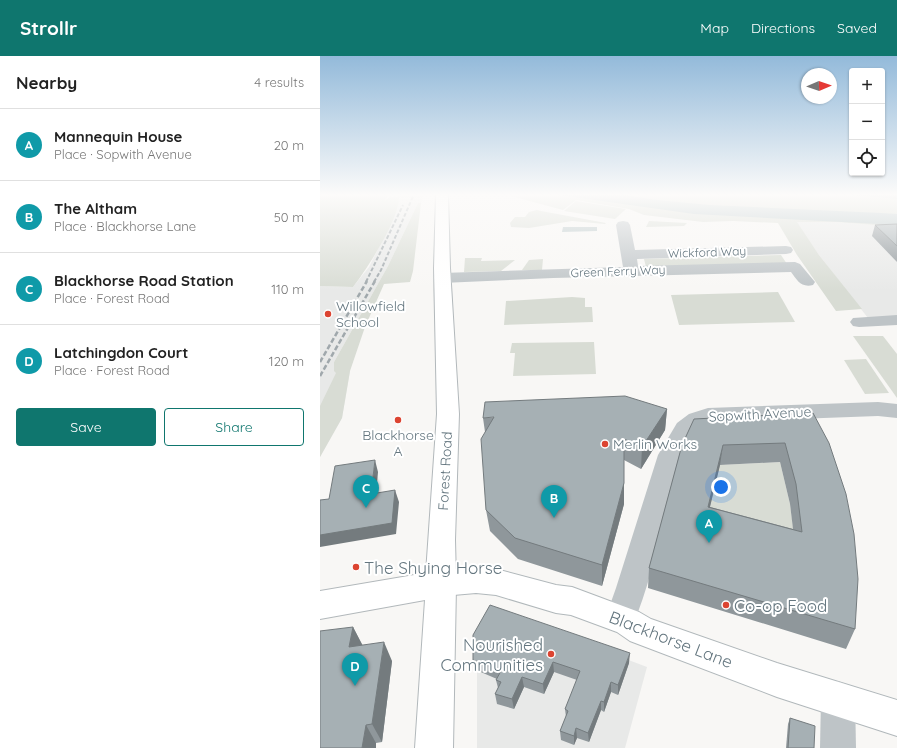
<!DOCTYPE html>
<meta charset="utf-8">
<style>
body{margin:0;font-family:Quicksand,sans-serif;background:#f6f6f6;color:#222}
.controls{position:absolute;right:12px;top:12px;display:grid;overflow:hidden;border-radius:4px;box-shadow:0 1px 3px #0004}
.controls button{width:36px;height:36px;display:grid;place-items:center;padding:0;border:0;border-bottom:1px solid #e0e0e0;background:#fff;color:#222;font:20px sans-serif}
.compass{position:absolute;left:481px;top:12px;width:36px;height:36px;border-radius:50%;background:#fff;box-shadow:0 1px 3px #0004;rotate:88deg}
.you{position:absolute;left:401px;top:431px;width:14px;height:14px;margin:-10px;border:3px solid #fff;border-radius:50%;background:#1a73e8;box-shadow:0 0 0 6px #1a73e833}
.badge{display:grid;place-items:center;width:26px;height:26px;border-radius:50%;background:#0f766e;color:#fff;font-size:13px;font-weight:700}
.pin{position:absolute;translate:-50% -33px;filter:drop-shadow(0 1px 2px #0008)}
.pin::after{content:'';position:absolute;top:21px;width:14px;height:12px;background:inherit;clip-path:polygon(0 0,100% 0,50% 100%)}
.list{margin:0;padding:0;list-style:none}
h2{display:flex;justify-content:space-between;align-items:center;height:52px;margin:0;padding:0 16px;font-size:17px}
h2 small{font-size:13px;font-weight:400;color:#767676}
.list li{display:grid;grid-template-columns:26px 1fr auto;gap:12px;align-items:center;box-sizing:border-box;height:72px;padding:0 16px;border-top:1px solid #e0e0e0}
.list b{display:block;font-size:15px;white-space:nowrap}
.list p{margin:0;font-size:13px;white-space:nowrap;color:#767676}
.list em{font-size:13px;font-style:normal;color:#767676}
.actions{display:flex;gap:8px;padding:12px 16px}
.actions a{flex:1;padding:9px 0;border:1px solid #0f766e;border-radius:4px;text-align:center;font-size:14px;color:#0f766e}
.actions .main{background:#0f766e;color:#fff}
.icon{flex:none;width:22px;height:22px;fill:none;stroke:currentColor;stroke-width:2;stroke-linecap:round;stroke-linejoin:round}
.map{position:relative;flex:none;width:577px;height:692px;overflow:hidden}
header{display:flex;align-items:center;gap:24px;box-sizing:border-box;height:56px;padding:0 20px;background:#0f766e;color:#fff}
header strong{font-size:19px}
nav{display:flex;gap:22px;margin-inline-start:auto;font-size:14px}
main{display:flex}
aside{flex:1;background:#fff}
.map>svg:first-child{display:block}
.built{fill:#e8e9e8}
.green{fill:#d8dcd4}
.water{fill:#b5c4c6}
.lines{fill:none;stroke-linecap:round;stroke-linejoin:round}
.secondary-casing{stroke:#b1b8bb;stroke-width:2}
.primary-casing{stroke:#b2b8bb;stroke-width:2}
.minor{fill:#bec4c7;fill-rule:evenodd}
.secondary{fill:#fff;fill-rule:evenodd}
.primary{fill:#fff;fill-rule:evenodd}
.rail-far1{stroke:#a0a8ac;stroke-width:2;stroke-dasharray:4 2;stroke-linecap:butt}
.rail{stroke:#a0a8ac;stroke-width:2.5;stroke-dasharray:5 2.5;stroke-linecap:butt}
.wall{fill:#8f979b;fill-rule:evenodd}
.shaded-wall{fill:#747b7e}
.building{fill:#a6b0b4;stroke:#747b7e;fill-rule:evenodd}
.poi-dot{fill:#dc4431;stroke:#fff;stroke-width:1.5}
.labels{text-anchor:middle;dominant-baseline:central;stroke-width:4;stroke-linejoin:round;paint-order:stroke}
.far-street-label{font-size:12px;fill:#64767f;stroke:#fff}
.poi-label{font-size:14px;fill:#64767f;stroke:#fff;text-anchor:start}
.street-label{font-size:14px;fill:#64767f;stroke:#fff}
.near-poi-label{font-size:17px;fill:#64767f;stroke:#fff;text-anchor:start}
.near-street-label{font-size:17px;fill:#64767f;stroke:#fff}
</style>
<header>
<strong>Strollr</strong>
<nav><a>Map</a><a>Directions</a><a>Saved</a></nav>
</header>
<main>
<aside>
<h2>Nearby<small>4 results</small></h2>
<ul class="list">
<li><span class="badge" style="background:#0f9aa8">A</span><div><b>Mannequin House</b><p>Place · Sopwith Avenue</p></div><em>20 m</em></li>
<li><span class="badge" style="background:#0f9aa8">B</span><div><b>The Altham</b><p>Place · Blackhorse Lane</p></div><em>50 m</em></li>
<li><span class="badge" style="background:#0f9aa8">C</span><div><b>Blackhorse Road Station</b><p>Place · Forest Road</p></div><em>110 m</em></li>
<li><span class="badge" style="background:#0f9aa8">D</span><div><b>Latchingdon Court</b><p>Place · Forest Road</p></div><em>120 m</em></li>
</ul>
<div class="actions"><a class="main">Save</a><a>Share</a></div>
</aside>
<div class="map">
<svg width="577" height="692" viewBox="0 0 577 692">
<rect width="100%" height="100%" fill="#f8f7f5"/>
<!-- built -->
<g class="built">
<polygon points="80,138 104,138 101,147 98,147 68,210 14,306 30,315 22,362 0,401 0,230 33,231 49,211 71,167"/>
<polygon points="476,166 517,166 577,171 577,260 548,262 499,199"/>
<polygon points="216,569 327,611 305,692 157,692 157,585"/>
</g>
<!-- green -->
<g class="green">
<path d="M0,138H69L65,144L70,141H79C79,164 47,213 33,231L0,230Z"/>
<polygon points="159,138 577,138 577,171 517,166 477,166 499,199 542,253 516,255 477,199 458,167 413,165 383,166 324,159 309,153 256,144 243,154 191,140"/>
<polygon points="256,145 306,153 295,163 244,155"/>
<polygon points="98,147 101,147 93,215 90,226 64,228 45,271 30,315 22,362 0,401 0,350 16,317 14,315 14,306 68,210"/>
<polygon points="217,154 221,155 286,167 285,168 252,165 209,172 191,171 190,167 195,161 205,161 209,156"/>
<polygon points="329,165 367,167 364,170 326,171"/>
<polygon points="461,199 467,208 326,211 324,203"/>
<polygon points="145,202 162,202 161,205 195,204 181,215 144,216"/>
<polygon points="223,203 222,214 202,214 209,204"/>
<polygon points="458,236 475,266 359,269 351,239"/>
<polygon points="252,241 265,242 265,251 272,251 273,266 184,269 186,245"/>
<polygon points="533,280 563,280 577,298 577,342"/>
<polygon points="274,286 276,318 193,320 195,297 190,297 192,287"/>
<polygon points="546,303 569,337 545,338 524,304"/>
<polygon points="460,406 470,448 474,479 385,471 400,409"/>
</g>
<!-- water -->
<g class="water">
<polygon points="232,138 298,138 338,144 389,149 561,157 577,158 577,169 374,158"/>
<polygon points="521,138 577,138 577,143"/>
<polygon points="243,171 277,171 277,175 242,176"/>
</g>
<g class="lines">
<defs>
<polygon id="secondary" points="156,511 176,513 236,529 252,531 319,556 331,563 457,607 577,644 577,680 457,641 310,585 297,576 251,559 236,557 176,539 156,537 122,540 111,536 107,527 111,518 122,514"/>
<polygon id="primary" points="116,138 128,138 130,212 139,358 135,484 136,524 137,527 136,530 133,692 95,692 105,544 0,563 0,535 106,517 117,358 114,212"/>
</defs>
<!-- secondary casing -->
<use href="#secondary" class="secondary-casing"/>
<!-- primary casing -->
<use href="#primary" class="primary-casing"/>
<!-- minor -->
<g class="minor">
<path d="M303,165L308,166L310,169L315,194L466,190L471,191L473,194L471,197L466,198L317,203L318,210L475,206L480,208L495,226L493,229C481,232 477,224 471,216L233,222L122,227L116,225L114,222L116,219L122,217L303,211L296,169L298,166Z"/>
<polygon points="577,259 577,269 539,271 533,270 530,266 533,262"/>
<path d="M558,346L577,348V362L558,360L390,366C384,368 377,372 373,378C360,396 356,419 350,441C338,485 330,531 311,573L300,577L289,573L285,563L296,532L338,399L357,367L369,358L388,352Z"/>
<polygon points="518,625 530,630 535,642 536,692 500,692 501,642 506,630"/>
</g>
<!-- secondary -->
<use href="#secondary" class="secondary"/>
<!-- primary -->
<use href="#primary" class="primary"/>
<!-- rail-far1 -->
<g class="rail-far1">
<polyline points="46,226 83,149"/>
<polyline points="54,226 61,214 94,138"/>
</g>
<!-- rail -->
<g class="rail">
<polyline points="0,306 47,225"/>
<polyline points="0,320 55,225"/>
</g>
</g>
<!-- wall -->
<g class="wall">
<polygon points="577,168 577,206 552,180 555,169"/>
<polygon points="347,353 345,374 321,413 304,404 304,448 282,530 198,503 170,475 166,454 165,376 163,362"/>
<path d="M493,357L535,573L526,593L328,532L329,512L362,389ZM460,406L470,448L473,473L390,451L400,409Z"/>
<polygon points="33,571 42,589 72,605 62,686 56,687 56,692 0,692"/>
<polygon points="153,604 309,607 298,639 291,636 284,656 281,654 269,686 257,682 254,689 241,684 240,675 246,661 245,653 257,624 234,616 224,638 204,631 194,653 177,648 175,638 178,632 176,624 177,623 156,614"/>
<polygon points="470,662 494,692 466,692 468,668"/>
</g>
<!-- shaded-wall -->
<g class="shaded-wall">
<polygon points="347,353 345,374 321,413 322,391"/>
<polygon points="403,389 400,409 385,471 388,451"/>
<polygon points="55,404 58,416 55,450 51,438"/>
<polygon points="304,427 304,448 282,530 282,509"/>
<polygon points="75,434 79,446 76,478 0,491 0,479"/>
<polygon points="33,571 43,590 29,591"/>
<polygon points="64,586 72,605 62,686 52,668"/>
<polygon points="310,597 309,607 298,639 298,629"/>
<polygon points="233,606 234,616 224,638 223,628"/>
<polygon points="202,621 204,631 194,653 192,643"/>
<polygon points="291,626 291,636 284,656 284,646"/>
<polygon points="281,645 281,654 269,686 268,677"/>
<polygon points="46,669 56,687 56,692 42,692"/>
<polygon points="256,672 257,682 254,689 254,680"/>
</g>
<!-- building -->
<g class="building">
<polygon points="577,168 577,190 555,169"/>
<polygon points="305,340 347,353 322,391 304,383 304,427 282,509 195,482 166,454 161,383 174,361 163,362 165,346"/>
<path d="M493,357L509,387L526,438L534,478L538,523L535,573L329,512L362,389L374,363ZM465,387L476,428L482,476L388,451L403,389Z"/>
<polygon points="55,404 51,438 75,434 72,467 0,479 0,444 9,443 15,410"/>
<polygon points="170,549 310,597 298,629 291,626 284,646 281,645 268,677 256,672 254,680 240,675 248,655 245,653 260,615 233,606 223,628 202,621 192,643 175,638 181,626 176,624 181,615 153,604 153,579"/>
<polygon points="33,571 29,591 64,586 52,668 46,669 42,692 0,692 0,575"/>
<polygon points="470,662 495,670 494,692 468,692"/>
</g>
<!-- sky -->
<linearGradient id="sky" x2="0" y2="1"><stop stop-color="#93bada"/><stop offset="0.59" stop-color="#fcfbfa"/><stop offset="1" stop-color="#fcfbfa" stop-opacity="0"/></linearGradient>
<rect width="577" height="235" fill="url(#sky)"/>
<!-- markers -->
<g class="poi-dot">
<circle cx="8" cy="258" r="4"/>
<circle cx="78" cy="364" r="4"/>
<circle cx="285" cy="388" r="4"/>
<circle cx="36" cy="511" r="4"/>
<circle cx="406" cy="549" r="4"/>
<circle cx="231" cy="598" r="4"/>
</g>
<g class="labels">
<!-- far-street labels -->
<g class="far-street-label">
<text transform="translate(387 196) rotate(-2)">Wickford Way</text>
<text transform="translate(298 215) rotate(-2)">Green Ferry Way</text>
</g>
<!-- poi labels -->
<g class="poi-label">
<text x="16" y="250">Willowfield<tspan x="16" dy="16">School</tspan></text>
<text x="78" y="379" text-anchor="middle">Blackhorse<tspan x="78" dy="16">A</tspan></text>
<text x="293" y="388">Merlin Works</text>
</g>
<!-- street labels -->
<g class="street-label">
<text transform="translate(440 358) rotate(-3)">Sopwith Avenue</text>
<text transform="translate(125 415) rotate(-87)">Forest Road</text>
</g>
<!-- near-poi labels -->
<g class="near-poi-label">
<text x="44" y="511">The Shying Horse</text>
<text x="414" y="549">Co-op Food</text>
<text x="223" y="588" text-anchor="end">Nourished<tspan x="223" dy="20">Communities</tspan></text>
</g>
<!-- near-street labels -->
<g class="near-street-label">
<text transform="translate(351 583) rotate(21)">Blackhorse Lane</text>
</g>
</g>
</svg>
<div class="controls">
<button>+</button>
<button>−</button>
<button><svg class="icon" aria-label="locate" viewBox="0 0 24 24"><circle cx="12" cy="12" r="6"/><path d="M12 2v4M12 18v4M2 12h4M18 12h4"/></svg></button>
</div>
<svg class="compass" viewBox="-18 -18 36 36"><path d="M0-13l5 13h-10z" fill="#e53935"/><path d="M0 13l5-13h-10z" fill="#767676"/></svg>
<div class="you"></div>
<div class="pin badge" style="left:389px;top:487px;background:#0f9aa8">A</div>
<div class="pin badge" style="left:234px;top:462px;background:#0f9aa8">B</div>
<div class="pin badge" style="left:46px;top:452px;background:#0f9aa8">C</div>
<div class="pin badge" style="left:35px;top:630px;background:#0f9aa8">D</div>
</div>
</main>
